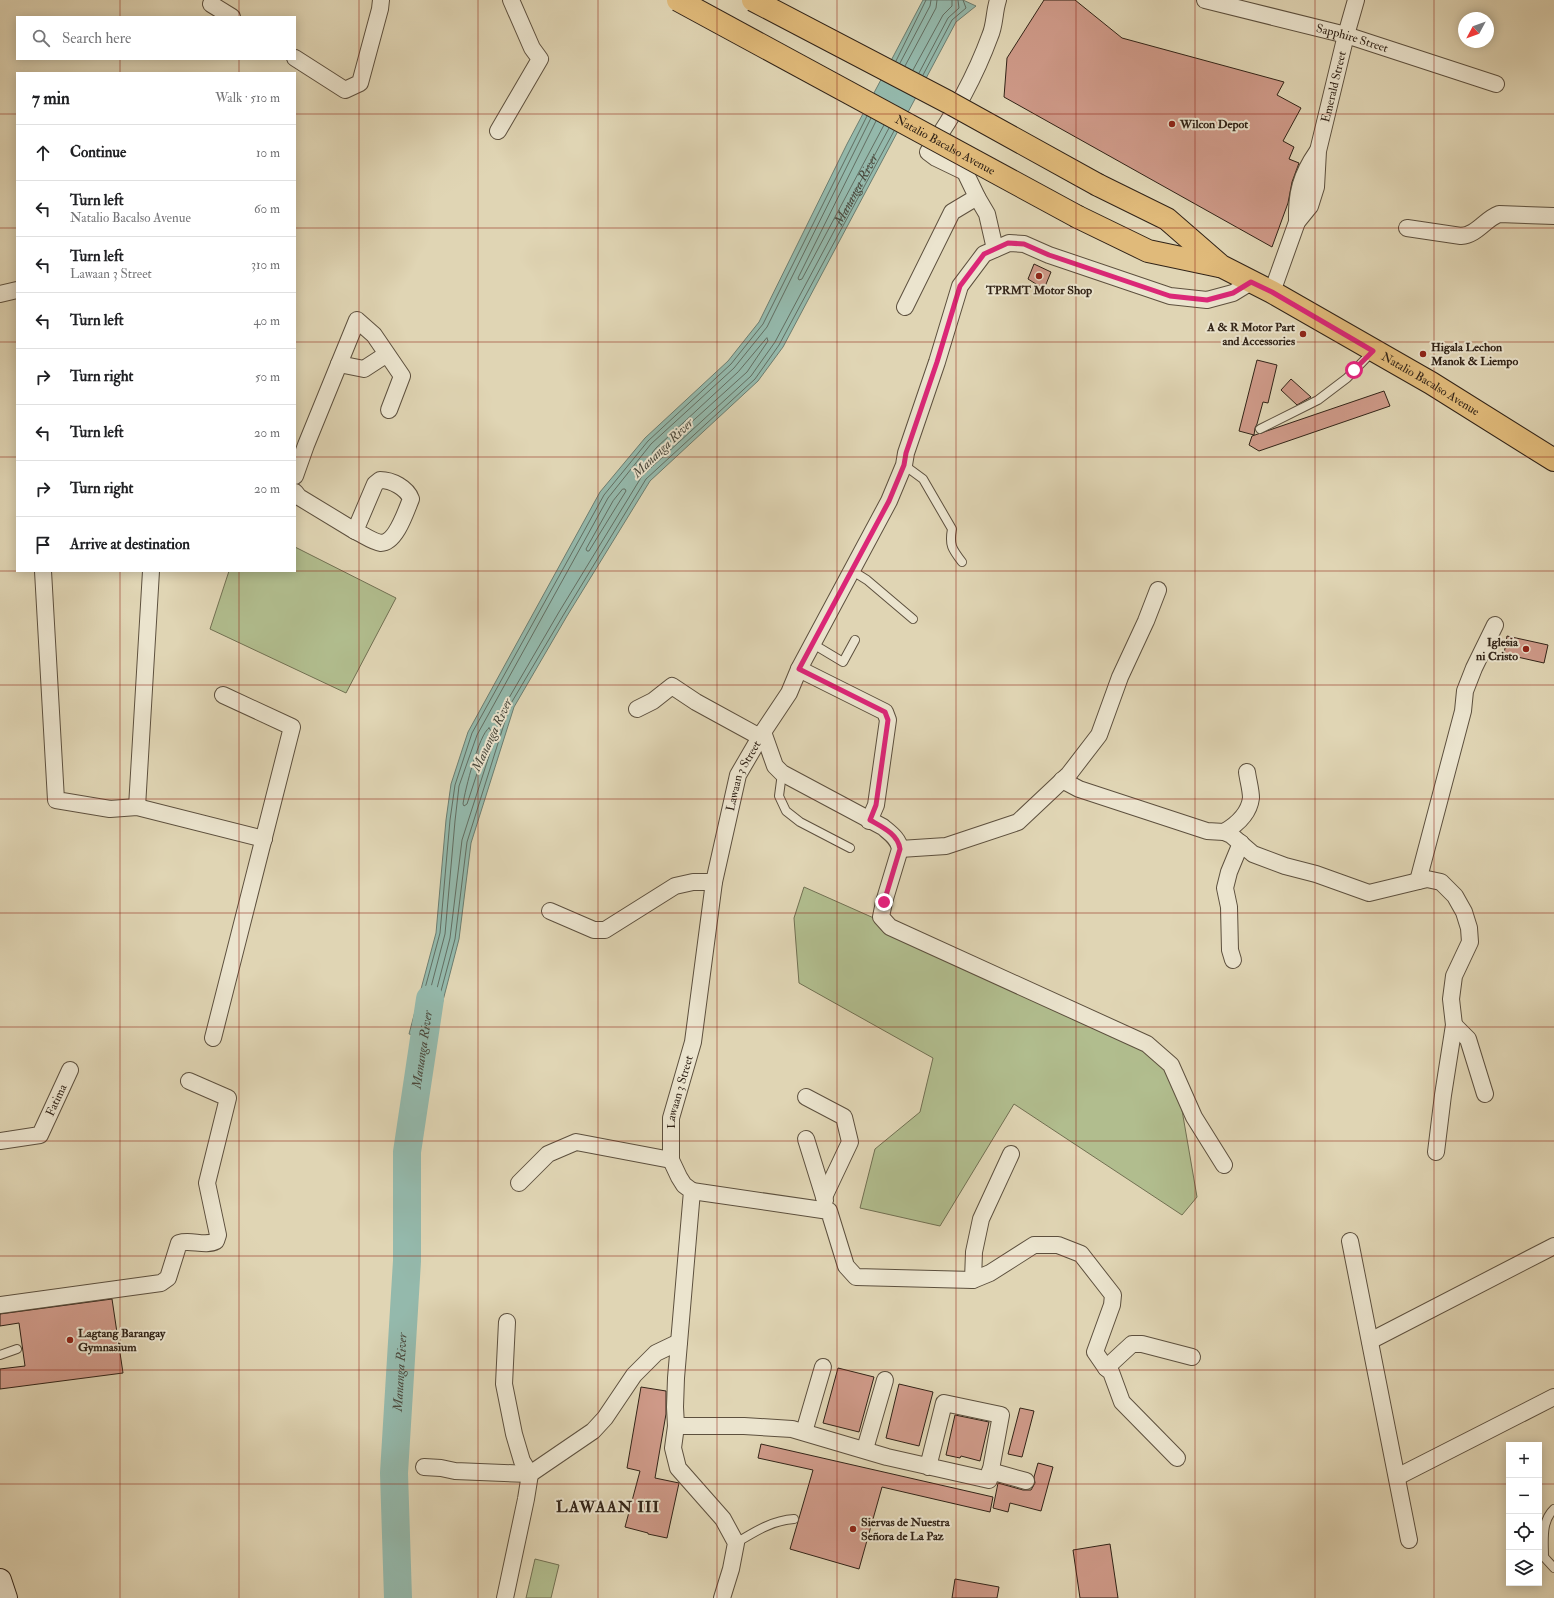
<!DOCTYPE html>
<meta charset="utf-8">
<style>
body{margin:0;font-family:"IM FELL Double Pica",serif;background:#f6f6f6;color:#202124}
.controls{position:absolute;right:12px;bottom:12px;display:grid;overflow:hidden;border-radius:0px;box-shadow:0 2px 10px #0003}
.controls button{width:36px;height:36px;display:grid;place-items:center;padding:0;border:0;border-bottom:1px solid #e0e0e0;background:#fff;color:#202124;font:20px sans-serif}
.compass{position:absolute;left:1458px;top:12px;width:36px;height:36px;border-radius:50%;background:#fff;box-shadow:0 2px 10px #0003;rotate:229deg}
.stop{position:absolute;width:12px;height:12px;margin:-9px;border:3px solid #db2777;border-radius:50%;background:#fff}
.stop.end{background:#db2777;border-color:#fff;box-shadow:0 1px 4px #0008}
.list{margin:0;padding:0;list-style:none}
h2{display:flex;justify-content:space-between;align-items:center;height:52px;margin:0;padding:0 16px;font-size:17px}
h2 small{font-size:13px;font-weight:400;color:#757577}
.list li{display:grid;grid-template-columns:26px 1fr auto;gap:12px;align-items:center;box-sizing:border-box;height:56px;padding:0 16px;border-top:1px solid #e0e0e0}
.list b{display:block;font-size:15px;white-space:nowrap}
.list p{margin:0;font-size:13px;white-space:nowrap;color:#757577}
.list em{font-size:13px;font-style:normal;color:#757577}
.icon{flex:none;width:22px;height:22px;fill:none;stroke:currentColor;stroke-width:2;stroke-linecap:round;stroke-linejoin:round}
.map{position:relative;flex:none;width:1554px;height:1598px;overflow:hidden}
.search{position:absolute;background:#fff;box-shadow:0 2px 10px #0003;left:16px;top:16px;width:280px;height:44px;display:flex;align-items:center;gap:10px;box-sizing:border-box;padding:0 14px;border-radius:0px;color:#757577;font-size:15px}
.panel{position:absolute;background:#fff;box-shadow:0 2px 10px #0003;left:16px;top:72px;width:280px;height:500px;border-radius:0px}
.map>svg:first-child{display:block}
.green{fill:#b1bd8e;stroke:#717052}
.water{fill:#94b9ac;stroke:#6c7d70}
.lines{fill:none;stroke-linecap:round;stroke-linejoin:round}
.shore{stroke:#626e62;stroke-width:1}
.river{stroke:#94b9ac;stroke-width:28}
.building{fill:#cf9a89;stroke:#312317}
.lane-casing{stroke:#5d503e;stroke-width:10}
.street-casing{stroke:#5d503e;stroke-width:18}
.secondary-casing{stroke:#312317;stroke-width:24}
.primary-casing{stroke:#312317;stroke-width:24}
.lane{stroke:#ebe4ce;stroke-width:8}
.street{stroke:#ebe4ce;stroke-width:16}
.secondary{stroke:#ebe4ce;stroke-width:22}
.primary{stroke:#e0ba7a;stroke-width:22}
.primary-bridge-casing{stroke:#312317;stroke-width:24;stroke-linecap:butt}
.primary-bridge{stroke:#e0ba7a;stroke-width:22}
.route{stroke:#db2777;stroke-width:5}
.grid{fill:none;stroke:#8f2418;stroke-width:1;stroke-opacity:0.55}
.poi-dot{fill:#8f2418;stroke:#ebe4ce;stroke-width:1.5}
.labels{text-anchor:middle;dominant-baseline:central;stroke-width:4;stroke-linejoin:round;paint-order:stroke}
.street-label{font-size:12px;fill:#312317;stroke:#ebe4ce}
.poi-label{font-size:12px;font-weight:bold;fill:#312317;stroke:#ebe4ce;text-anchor:start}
.water-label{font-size:13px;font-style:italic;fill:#4a483c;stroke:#ebe4ce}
.district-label{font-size:16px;font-weight:bold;letter-spacing:1px;fill:#312317;stroke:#ebe4ce}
</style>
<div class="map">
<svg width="1554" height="1598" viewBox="0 0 1554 1598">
<rect width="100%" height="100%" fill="#e0d5b4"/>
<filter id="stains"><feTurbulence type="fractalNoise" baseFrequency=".005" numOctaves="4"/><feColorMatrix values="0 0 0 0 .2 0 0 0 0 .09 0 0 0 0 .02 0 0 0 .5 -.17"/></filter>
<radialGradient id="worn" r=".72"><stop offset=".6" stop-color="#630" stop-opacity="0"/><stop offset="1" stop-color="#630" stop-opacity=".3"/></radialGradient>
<!-- green -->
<g class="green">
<polygon points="295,547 396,598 346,693 210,629 229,571 295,571"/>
<polygon points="804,887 1137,1035 1173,1058 1197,1197 1182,1215 1014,1104 940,1226 860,1208 875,1149 920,1112 933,1058 799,983 794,918"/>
<polygon points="535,1559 559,1565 551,1598 526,1598"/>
</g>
<!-- water -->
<polygon class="water" points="923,0 963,0 976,6 956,22 783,347 758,381 650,481 567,616 514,707 471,843 459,939 433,1039 409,1034 436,933 446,820 451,784 468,732 600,492 645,438 728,361 759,322 847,144"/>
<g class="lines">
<!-- shore -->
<g class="shore">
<polyline points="896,61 926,0"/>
<polyline points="900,63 930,6 931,0"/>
<polyline points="905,66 936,8 937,0"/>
<polyline points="913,70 943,15 952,6 952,0"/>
<polyline points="919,73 948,18 959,8 958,0"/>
<polyline points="923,75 952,20 966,8 963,0"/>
<polyline points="867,116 763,324 731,364 648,441 604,495 472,733 455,785 450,820 440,933 414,1029 415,1031 428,1034 430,1032 455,939 467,842 510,705 564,614 646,479 755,379 779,345 894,131"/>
<path id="s1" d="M871,118L767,327L734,368L651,444L608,498L477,735L459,786L455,821L445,934L421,1025L422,1027H427L450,938L462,840L506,703L559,612L642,476L751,376L775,342L889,128"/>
<polyline points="876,121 798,278 799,280 802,279 884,125"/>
<polygon points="767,338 768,341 747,372 655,455 653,455 652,453 656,448 738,372"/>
<polygon points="623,489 625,489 626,491 589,551 587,551 586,549 613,501"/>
<path d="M489,728L491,731L467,804L464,806L463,804C465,790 479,734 489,728Z"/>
</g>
<!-- river -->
<path class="river" id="s2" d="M398,1598L394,1473L407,1261V1152L430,999"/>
</g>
<!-- building -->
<g class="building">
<polygon points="1044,0 1075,0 1122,38 1284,82 1277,95 1301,108 1283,141 1294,147 1289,159 1299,163 1292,182 1288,203 1272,247 1004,97 1007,58"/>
<polygon points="1034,264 1051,272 1044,289 1028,279"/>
<polygon points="1257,360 1277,365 1268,403 1263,402 1257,424 1255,428 1254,435 1239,431"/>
<polygon points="1291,379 1311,397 1309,398 1297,405 1281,390"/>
<polygon points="1384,391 1390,406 1259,451 1249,445 1252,436"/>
<polygon points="1507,636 1548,645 1544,663 1504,654"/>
<polygon points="112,1299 123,1373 0,1389 0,1369 25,1366 19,1323 0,1326 0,1314"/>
<polygon points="838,1368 874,1377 859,1432 823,1423"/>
<polygon points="899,1384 933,1392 919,1446 886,1438"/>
<polygon points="641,1387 666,1391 666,1414 655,1478 679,1483 667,1538 648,1534 648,1533 625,1527 640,1471 627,1468"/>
<polygon points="1020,1408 1034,1411 1022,1457 1008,1454"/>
<polygon points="955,1415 989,1422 980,1461 961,1456 960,1458 946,1455"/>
<polygon points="761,1444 993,1497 990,1512 882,1487 859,1569 790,1549 813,1470 758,1458"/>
<polygon points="1038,1463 1053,1467 1041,1511 1010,1503 1008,1512 993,1508 998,1483 1023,1490 1031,1490 1035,1483 1034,1477"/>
<polygon points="1110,1544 1118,1598 1080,1598 1073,1550"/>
<polygon points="955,1579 999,1587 997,1598 952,1598"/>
</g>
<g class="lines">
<defs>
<g id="lane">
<polyline points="1260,429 1318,400 1347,378 1372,352"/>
<path d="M904,465L923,479L952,529C949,545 952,549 962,562"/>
<polyline points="851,570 867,580 913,619"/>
<polyline points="813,644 843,662 855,640"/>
<polyline points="782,773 779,796 786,811 800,822 850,848"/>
<polyline points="0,1355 17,1349"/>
<path d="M1554,1509C1541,1521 1544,1541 1544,1557L1554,1568"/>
<path d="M736,1543C754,1532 773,1520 794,1519"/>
</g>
<g id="street">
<path id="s3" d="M1205,0L1346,35L1496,84"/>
<polyline points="211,4 232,17"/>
<polyline points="295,58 345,90 360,83 380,9 381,0"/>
<polyline points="498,131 540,59 532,48 511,0"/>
<polyline points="977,197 987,214 995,249"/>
<path d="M1297,222C1296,194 1301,175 1317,152"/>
<path d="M1407,228L1461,236C1477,235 1485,219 1499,214L1554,216"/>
<path id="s4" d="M1272,292L1297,222L1310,206L1316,187L1318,151L1346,35L1356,0"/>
<polyline points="0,294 17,290"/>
<path d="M905,307L952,212L977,197L965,172L936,158L928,152C954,115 975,77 990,36C995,25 994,12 998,0"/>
<polyline points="387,354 364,369 339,364 357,320 374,335 402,376 389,410"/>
<polyline points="295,476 306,445 339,364"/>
<path d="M380,480C392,480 407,488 411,499C406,511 396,543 381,543C373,542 362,534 355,531L375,484Z"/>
<polyline points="295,492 299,497 355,531"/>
<polyline points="43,571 56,800 110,809 137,807 264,839"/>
<polyline points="799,669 885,712 888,720 876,805 869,821"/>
<polyline points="637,709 653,701 672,686 696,702 760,737"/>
<path d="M763,732L775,766L782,773L883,827C890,833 899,839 900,849L884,902L881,917L890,927L1147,1044L1171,1065L1194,1117L1224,1165"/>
<polyline points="1062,780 1079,789 1207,831 1224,832 1231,835 1253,854 1285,866 1316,874 1369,893 1427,879 1441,882 1455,896 1464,912 1469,928 1470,942 1454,976 1451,999 1454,1025 1443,1095 1436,1152"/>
<polyline points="137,807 151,571"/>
<path d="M1224,832C1236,825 1249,814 1251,798C1251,790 1248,780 1247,772"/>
<polyline points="900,849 946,846 1018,822 1069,774 1099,735 1120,677 1146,621 1158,590"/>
<polyline points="1418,881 1463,711 1465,691 1474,668 1495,625"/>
<polyline points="550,911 594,930 605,930 675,886 693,882 714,882"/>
<polyline points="1233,960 1230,950 1229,907 1225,888 1229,872 1241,843"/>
<polyline points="1454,1025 1468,1039 1485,1094"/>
<polyline points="213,1038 292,727 223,695"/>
<polyline points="806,1097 844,1117 850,1142 824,1197"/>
<polyline points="806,1139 825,1200"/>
<path id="s5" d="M0,1141L40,1135L70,1070"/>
<polyline points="519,1183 548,1154 576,1142 671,1160"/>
<polyline points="692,1191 829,1211 846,1266 856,1277 973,1280 990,1273 1034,1245 1058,1245 1081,1254 1113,1295 1112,1305 1095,1352 1106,1368 1111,1372 1122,1402 1177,1458"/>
<polyline points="1350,1241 1409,1540"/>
<polyline points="973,1280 974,1252 981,1219 1011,1154"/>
<path d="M0,1305L161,1283L168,1278L179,1243C191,1239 205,1247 216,1241L218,1235L207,1183L228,1098L189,1081"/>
<polyline points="1370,1341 1554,1246"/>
<polyline points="1106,1368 1132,1344 1142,1344 1192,1357"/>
<polyline points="676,1426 744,1426 792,1429 887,1457 989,1480 1001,1415 944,1403 928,1467"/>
<polyline points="804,1432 823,1367"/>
<polyline points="865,1449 885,1380"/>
<polyline points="424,1467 441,1468 455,1471 530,1474 593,1431 605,1418 634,1375 656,1353 679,1342"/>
<polyline points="990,1471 1026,1481"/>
<polyline points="1397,1477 1554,1397"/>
<polyline points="505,1598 526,1499 530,1474 522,1461 514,1434 504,1384 507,1322"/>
<path id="s6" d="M722,1598L731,1569L736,1543L723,1519L678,1468L673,1448L676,1426L675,1407L676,1378L692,1191L684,1185L679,1177L671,1160V1118L693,1042L714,882L738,775L763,732L789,693L799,669L889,501L904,465L906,453L937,362L960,286L984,254L1009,243L1024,244L1049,255L1170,296L1207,300L1233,293L1251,282"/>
</g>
<polyline id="secondary" points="0,1580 6,1598"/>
<g id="primary">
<path id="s7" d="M1098,185L1167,219L1221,266L1272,292L1431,383L1554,460"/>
<polyline points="1078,217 1148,251 1219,266"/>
</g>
</defs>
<!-- lane casing -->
<use href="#lane" class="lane-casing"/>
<!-- street casing -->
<use href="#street" class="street-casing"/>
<!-- secondary casing -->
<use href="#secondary" class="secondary-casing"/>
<!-- primary casing -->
<use href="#primary" class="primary-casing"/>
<!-- lane -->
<use href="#lane" class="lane"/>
<!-- street -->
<use href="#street" class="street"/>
<!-- secondary -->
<use href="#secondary" class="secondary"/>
<!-- primary -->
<use href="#primary" class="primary"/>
<defs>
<g id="primary-bridge">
<path id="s8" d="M678,0L1078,217"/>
<polyline points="753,0 948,102 1098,185"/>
</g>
</defs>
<!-- primary-bridge casing -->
<use href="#primary-bridge" class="primary-bridge-casing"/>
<!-- primary-bridge -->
<use href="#primary-bridge" class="primary-bridge"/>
</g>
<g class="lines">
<!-- route -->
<path class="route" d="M884,902L900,849C898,834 882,827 870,820L876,805L888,720L885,712L799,669L889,501L904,465L906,453L937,362L960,286L984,254L1008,243L1024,244L1049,255L1170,296L1207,300L1233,293L1251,282L1272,292L1373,351L1354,370"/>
</g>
<!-- grid -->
<path class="grid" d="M120,0V17M239,0V17M359,0V1598M478,0V1598M598,0V1598M717,0V1598M837,0V1598M956,0V1598M1076,0V1598M1195,0V1598M1315,0V1598M1434,0V1598M120,59V73M239,59V73M0,114H17M295,114H1554M0,228H17M295,228H1554M0,342H17M295,342H1554M0,457H17M295,457H1554M0,571H17M120,571V1598M239,571V1598M295,571H1554M0,685H1554M0,799H1554M0,913H1554M0,1027H1554M0,1141H1554M0,1256H1554M0,1370H1554M0,1484H1509M1539,1484H1554"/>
<!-- markers -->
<g class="poi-dot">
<circle cx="1172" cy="124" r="4"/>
<circle cx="1039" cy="276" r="4"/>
<circle cx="1303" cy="334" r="4"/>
<circle cx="1423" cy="354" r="4"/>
<circle cx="1526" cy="649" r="4"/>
<circle cx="70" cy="1340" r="4"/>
<circle cx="853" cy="1529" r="4"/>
</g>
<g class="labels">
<!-- street labels -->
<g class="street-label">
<text stroke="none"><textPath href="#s3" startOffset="152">Sapphire Street</textPath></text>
<text stroke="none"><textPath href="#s4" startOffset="217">Emerald Street</textPath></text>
<text stroke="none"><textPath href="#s8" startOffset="304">Natalio Bacalso Avenue</textPath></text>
<text stroke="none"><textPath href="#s7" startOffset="389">Natalio Bacalso Avenue</textPath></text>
<text stroke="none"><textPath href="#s6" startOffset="862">Lawaan 3 Street</textPath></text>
<text stroke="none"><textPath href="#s6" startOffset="538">Lawaan 3 Street</textPath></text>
<text stroke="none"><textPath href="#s5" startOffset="79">Fatima</textPath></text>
</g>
<!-- poi labels -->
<g class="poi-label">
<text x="1180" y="124">Wilcon Depot</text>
<text x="1039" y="290" text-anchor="middle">TPRMT Motor Shop</text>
<text x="1295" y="327" text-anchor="end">A &amp; R Motor Part<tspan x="1295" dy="14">and Accessories</tspan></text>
<text x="1431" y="347">Higala Lechon<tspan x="1431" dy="14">Manok &amp; Liempo</tspan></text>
<text x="1518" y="642" text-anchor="end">Iglesia<tspan x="1518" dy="14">ni Cristo</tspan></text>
<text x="78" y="1333">Lagtang Barangay<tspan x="78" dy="14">Gymnasium</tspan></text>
<text x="861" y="1522">Siervas de Nuestra<tspan x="861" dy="14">Señora de La Paz</tspan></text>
</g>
<!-- water labels -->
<g class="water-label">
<text stroke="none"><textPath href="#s1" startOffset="2004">Mananga River</textPath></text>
<text transform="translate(663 448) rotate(-44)">Mananga River</text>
<text transform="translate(492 735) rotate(-65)">Mananga River</text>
<text stroke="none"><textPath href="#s2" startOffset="550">Mananga River</textPath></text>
<text stroke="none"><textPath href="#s2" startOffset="226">Mananga River</textPath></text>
</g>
<!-- district labels -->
<g class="district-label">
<text x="608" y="1507">LAWAAN III</text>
</g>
</g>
<rect width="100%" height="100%" filter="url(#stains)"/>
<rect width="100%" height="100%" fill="url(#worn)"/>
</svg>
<div class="controls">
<button>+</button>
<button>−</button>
<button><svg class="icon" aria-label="locate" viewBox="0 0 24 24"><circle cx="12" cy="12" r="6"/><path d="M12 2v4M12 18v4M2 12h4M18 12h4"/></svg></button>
<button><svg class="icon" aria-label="layers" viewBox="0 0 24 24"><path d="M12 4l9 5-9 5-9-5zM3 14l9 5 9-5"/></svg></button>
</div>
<svg class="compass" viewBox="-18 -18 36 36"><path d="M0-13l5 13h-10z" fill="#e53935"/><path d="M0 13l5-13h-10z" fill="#757577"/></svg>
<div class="stop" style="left:1354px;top:370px"></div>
<div class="stop end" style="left:884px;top:902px"></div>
<div class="search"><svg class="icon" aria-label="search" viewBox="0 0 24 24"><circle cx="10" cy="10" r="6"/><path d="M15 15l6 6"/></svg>Search here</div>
<section class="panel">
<h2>7 min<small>Walk · 510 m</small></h2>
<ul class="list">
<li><svg class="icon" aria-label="ahead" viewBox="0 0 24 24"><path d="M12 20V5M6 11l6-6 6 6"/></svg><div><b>Continue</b></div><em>10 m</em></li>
<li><svg class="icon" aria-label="left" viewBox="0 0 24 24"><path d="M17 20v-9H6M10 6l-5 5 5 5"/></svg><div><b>Turn left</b><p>Natalio Bacalso Avenue</p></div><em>60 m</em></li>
<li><svg class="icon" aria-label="left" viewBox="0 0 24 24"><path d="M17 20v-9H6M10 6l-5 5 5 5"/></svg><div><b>Turn left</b><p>Lawaan 3 Street</p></div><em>310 m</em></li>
<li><svg class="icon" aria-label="left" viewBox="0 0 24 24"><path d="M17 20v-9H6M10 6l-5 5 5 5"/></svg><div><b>Turn left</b></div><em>40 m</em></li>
<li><svg class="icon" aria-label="right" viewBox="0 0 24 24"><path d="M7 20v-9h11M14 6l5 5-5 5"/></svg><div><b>Turn right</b></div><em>50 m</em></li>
<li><svg class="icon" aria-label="left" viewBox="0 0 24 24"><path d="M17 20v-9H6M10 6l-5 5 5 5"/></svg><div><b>Turn left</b></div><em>20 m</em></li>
<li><svg class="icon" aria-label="right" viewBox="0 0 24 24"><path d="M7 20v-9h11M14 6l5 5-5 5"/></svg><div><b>Turn right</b></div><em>20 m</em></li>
<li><svg class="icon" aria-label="arrive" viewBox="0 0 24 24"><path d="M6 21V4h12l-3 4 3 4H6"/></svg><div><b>Arrive at destination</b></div></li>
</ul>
</section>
</div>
